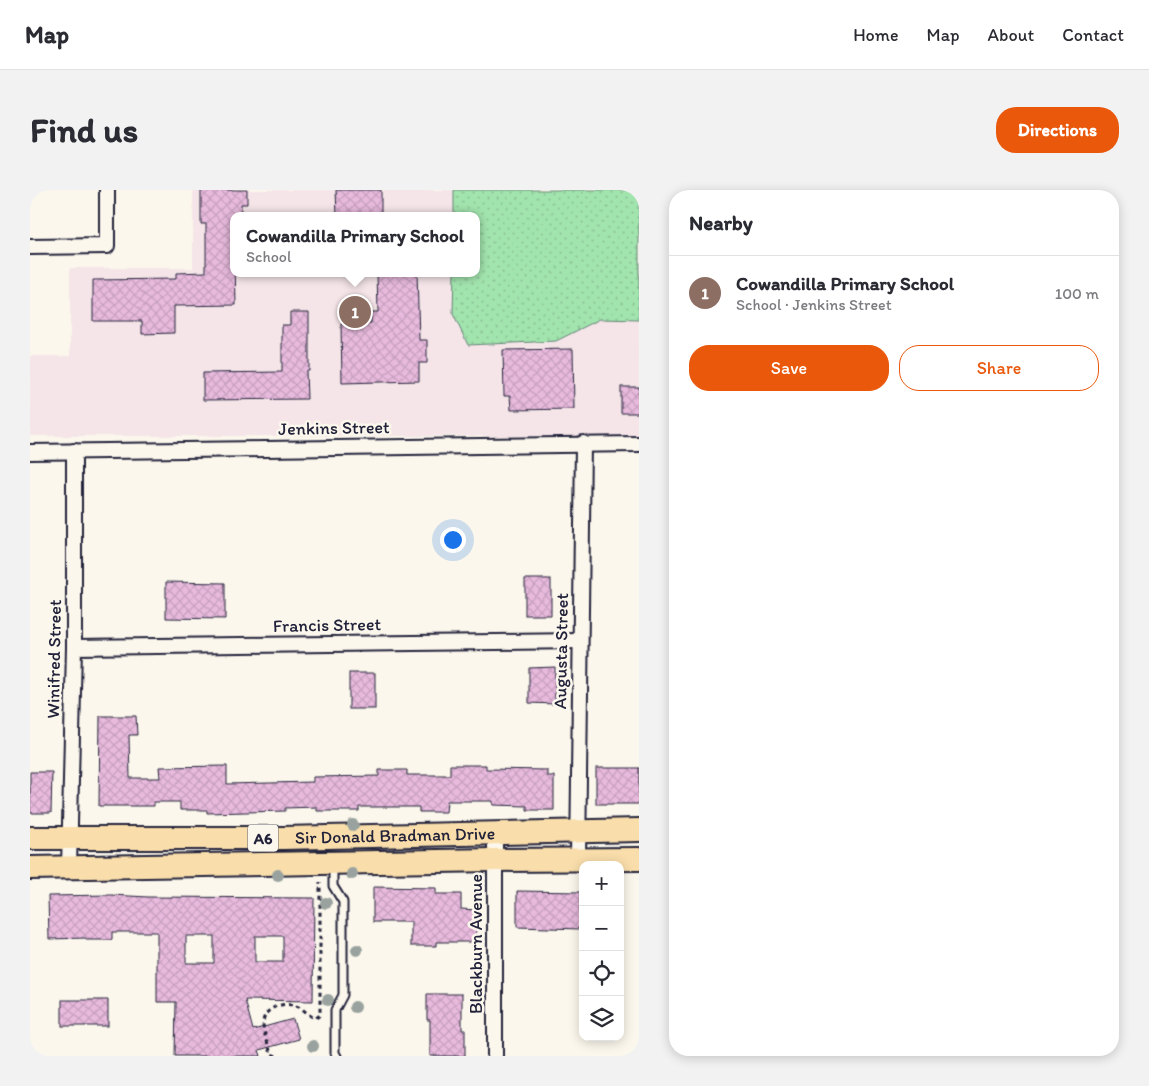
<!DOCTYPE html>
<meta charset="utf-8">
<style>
body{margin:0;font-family:Itim,sans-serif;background:#f2f2f3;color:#2b2b33}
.controls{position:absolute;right:15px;bottom:15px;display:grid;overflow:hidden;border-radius:10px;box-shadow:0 2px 12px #0003}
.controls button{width:45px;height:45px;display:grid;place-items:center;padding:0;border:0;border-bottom:1px solid #e1e1e2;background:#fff;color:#2b2b33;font:25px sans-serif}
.you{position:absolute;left:422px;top:349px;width:18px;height:18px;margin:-12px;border:4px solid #fff;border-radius:50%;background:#1a73e8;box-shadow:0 0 0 8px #1a73e833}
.badge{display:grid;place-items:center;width:32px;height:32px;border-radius:50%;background:#ea580c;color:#fff;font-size:16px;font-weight:700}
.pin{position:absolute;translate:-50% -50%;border:2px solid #fff;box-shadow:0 1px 5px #0006}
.popup{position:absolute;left:200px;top:22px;width:250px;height:65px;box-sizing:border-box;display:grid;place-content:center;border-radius:10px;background:#fff;filter:drop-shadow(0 1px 4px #0005);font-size:16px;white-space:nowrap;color:#7c7c81}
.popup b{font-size:19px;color:#2b2b33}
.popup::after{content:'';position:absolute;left:50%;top:100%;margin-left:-10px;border:10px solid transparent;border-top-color:#fff}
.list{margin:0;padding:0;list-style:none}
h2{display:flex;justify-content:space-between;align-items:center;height:65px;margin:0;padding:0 20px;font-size:21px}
h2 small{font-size:16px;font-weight:400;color:#7c7c81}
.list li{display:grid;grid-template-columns:32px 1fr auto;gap:15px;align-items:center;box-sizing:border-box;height:75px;padding:0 20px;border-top:1px solid #e1e1e2}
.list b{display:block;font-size:19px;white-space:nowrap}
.list p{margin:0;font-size:16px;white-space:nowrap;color:#7c7c81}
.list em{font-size:16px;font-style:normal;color:#7c7c81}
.actions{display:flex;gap:10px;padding:15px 20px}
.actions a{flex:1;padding:11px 0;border:1px solid #ea580c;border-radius:20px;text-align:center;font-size:18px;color:#ea580c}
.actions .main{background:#ea580c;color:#fff}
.icon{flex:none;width:28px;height:28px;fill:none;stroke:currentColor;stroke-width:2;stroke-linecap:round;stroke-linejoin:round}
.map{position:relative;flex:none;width:609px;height:866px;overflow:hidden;border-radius:20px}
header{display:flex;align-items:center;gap:30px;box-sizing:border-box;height:70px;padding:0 25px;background:#fff;border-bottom:1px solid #e1e1e2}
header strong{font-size:24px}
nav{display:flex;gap:28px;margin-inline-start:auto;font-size:18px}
.intro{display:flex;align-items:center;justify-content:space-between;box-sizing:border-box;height:120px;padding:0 30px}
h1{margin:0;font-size:35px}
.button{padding:12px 22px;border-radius:20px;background:#ea580c;color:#fff;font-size:18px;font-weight:700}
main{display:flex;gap:30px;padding:0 30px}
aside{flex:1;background:#fff;border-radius:20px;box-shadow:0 2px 12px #0003}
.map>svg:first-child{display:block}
.built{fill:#f5e5e8;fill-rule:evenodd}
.park{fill:url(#park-dots);stroke:#628374}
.building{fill:url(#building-cross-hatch);stroke:#22223b;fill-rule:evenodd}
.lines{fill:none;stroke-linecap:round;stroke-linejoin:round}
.service-casing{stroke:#22223b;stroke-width:11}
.minor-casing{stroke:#22223b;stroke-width:18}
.primary-casing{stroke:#22223b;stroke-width:26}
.path{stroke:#22223b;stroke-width:3;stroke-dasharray:4 4;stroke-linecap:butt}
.service{stroke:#fbf7ec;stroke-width:7}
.minor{stroke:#fbf7ec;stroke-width:14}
.primary{stroke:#f9deab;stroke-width:22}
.tree{fill:#99a29e}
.labels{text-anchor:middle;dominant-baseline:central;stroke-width:5;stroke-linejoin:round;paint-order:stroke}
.shield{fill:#fbf7ec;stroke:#636270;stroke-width:1}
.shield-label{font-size:16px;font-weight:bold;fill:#22223b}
.street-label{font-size:18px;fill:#22223b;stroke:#fbf7ec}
</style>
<header>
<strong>Map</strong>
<nav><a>Home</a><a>Map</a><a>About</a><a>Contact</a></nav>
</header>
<div class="intro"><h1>Find us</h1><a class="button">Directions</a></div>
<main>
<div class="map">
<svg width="609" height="866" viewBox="0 0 609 866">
<defs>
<pattern id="park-dots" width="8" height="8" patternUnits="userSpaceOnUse" patternTransform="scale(1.25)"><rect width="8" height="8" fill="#a2e4ae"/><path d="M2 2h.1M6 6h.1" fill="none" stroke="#8bc397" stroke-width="1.8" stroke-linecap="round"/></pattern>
<pattern id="building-cross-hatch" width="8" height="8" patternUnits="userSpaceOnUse" patternTransform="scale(1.25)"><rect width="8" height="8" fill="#e8badd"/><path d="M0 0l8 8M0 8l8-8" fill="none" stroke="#c7a0bf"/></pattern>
</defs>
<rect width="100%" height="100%" fill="#fbf7ec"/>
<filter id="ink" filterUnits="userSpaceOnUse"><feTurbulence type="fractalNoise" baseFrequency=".02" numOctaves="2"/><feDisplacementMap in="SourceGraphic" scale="10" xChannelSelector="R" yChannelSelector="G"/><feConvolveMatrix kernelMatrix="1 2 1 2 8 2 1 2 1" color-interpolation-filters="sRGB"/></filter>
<g filter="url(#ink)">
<!-- built -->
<path class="built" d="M163,0H609V246H0V166H40V78H163ZM204,26H446V83H204Z"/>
<!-- park -->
<polygon class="park" points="424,0 609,0 609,130 570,129 526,151 438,155 423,124 424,83 446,83 446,26 424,26"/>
<!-- building -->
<g class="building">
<polygon points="171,0 217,0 217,14 211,14 211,26 204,26 206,115 144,116 144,143 112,144 112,131 63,131 63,90 146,89 146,83 176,82 176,34 171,34"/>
<polygon points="306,0 351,0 351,26 307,26"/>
<polygon points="347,83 387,83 389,150 397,150 397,173 389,173 389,191 312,193 311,134 341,133 341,122 348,122"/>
<polygon points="260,122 279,122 279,181 276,181 277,209 173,210 173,183 252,182 252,135 260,135"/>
<polygon points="543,159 544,219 481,220 480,206 474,206 473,160"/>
<rect x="591" y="197" width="18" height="26"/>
<rect x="495" y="389" width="26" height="36"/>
<polygon points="136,392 195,393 195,429 136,428"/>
<polygon points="525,477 525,514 499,513 499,478"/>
<rect x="319" y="483" width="26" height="36"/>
<polygon points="70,526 106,526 107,545 99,545 100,588 130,588 129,577 197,576 197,594 283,592 283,587 349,586 349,580 377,580 377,585 420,585 420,575 456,575 456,579 517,580 517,586 524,586 524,620 497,620 497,616 463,615 463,611 417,611 416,622 389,622 389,617 329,617 329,621 287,621 287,617 255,618 255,621 177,623 177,620 150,620 150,612 124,612 124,616 69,616"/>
<rect x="566" y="578" width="43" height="36"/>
<polygon points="0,582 22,582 21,623 0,623"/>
<polygon points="343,697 406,698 406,704 431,704 431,719 446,720 446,752 406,752 406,756 381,756 381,732 343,732"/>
<polygon points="487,701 550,702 550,739 487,737"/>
<path d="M81,705L118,707L284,708L283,811L215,810L223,840L263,829L269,849L229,860L231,866H145L146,812H127V742H82V750H56V748L19,749L18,706ZM156,746H184V773H156ZM225,746H253V772H225Z"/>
<polygon points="397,804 432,804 432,840 435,840 435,866 400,866 400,830 397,830"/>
<rect x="32" y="810" width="46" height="26"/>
</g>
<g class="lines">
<defs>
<polyline id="service" points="303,676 303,696 313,712 313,805 305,820 305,863 307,866"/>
<g id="minor">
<polyline points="0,57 77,56 77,0"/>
<polyline points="0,262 609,254"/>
<polyline points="44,457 550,451"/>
<polyline points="548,670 553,253"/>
<polyline points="39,678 44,457 44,261"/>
<polyline points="465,866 465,642"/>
</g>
<g id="primary">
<path id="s1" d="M0,648H253L609,640"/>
<polyline points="0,678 465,670 609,669"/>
</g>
</defs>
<!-- service casing -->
<use href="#service" class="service-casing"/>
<!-- minor casing -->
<use href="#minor" class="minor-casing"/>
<!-- primary casing -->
<use href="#primary" class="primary-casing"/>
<!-- path -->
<path class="path" d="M246,866L241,864C239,855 233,843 233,833C233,818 254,811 266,816C274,818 277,826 286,828L290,825V692"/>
<!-- service -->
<use href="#service" class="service"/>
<!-- minor -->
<use href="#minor" class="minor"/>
<!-- primary -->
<use href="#primary" class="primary"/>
</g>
<!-- trees -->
<g class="tree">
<circle cx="323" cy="635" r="6"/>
<circle cx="322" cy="684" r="6"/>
<circle cx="248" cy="685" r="6"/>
<circle cx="296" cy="713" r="6"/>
<circle cx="327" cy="760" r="6"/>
<circle cx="298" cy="810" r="6"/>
<circle cx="325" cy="817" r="6"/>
<circle cx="283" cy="856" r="6"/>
</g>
</g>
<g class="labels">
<!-- shield labels -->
<rect class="shield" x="218" y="634.5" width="30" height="27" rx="4"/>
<g class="shield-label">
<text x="233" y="648">A6</text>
</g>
<!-- street labels -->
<g class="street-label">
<text transform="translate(304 238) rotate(-1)">Jenkins Street</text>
<text transform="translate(297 435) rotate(-1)">Francis Street</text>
<text transform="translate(531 461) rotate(-89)">Augusta Street</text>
<text transform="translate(24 469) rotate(-89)">Winifred Street</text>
<text stroke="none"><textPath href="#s1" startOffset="365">Sir Donald Bradman Drive</textPath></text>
<text transform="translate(446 754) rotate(-90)">Blackburn Avenue</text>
</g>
</g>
</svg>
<div class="controls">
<button>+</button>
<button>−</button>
<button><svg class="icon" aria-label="locate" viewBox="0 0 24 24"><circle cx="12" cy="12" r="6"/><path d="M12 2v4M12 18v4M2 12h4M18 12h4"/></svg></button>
<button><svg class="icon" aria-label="layers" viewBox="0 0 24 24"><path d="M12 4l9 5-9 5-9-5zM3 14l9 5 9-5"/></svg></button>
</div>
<div class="you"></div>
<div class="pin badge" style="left:325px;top:122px;background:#8d6e63">1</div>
<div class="popup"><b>Cowandilla Primary School</b>School</div>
</div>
<aside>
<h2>Nearby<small></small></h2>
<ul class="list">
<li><span class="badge" style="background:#8d6e63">1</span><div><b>Cowandilla Primary School</b><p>School · Jenkins Street</p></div><em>100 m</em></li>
</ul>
<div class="actions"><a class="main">Save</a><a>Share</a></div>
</aside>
</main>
